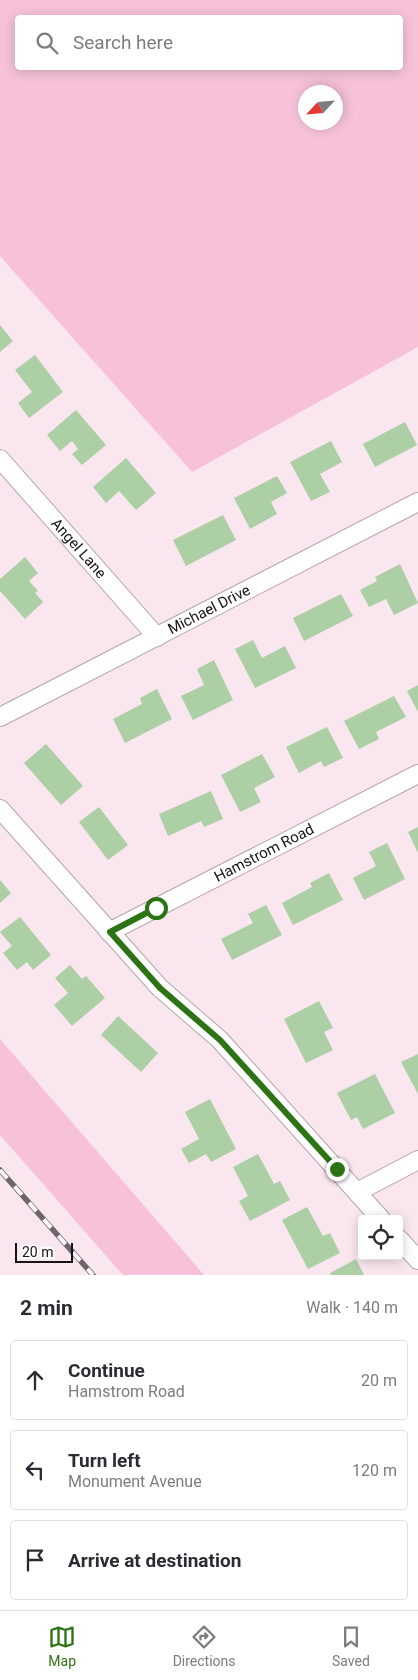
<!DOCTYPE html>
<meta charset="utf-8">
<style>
body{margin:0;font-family:Roboto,sans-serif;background:#f7f7f7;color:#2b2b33}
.controls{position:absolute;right:15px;bottom:15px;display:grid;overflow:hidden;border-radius:5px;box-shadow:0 2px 12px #0003}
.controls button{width:45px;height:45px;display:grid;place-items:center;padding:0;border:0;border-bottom:1px solid #e1e1e2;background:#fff;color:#2b2b33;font:25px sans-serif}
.compass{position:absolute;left:298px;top:85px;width:45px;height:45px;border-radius:50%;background:#fff;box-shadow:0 2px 12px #0003;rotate:244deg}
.scale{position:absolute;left:15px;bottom:12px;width:58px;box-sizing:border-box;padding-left:5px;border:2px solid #191316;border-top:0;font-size:14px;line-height:18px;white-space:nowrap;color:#191316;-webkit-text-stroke:4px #fff;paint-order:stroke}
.stop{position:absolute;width:15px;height:15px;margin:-11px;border:4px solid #2c7314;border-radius:50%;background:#fff}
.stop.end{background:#2c7314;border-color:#fff;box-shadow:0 1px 5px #0008}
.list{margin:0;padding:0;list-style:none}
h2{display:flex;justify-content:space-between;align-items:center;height:65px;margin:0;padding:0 20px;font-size:21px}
h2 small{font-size:16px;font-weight:400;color:#7c7c81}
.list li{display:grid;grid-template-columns:32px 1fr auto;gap:15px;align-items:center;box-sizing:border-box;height:80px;margin:0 10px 10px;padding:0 10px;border:1px solid #e1e1e2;border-radius:5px}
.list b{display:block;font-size:19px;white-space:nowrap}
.list p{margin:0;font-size:16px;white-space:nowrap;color:#7c7c81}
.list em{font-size:16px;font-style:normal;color:#7c7c81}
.icon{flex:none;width:28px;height:28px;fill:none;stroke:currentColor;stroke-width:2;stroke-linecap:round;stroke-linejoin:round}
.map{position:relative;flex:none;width:418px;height:1275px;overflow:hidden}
.search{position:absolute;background:#fff;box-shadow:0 2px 12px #0003;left:15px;right:15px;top:15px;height:55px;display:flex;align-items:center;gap:12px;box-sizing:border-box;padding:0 18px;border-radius:5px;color:#7c7c81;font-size:19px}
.sheet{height:335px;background:#fff}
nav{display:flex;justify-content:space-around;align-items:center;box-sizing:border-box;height:70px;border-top:1px solid #e1e1e2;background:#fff;font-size:14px;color:#7c7c81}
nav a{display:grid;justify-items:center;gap:2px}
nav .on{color:#2c7314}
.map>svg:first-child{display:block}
.green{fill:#f7c2d9;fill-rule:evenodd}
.building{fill:#adcfa5}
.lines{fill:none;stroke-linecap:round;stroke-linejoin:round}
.minor-casing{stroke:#b6a4ac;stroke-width:20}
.minor{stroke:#fff;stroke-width:18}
.rail-casing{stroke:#70646a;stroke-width:5.5}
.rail{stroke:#fff;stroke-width:4;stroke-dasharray:11;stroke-linecap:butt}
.route{stroke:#2c7314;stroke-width:6}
.labels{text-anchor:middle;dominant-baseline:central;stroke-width:4.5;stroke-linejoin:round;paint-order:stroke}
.street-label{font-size:15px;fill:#191316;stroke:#fff}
</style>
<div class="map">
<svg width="418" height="1275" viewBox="0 0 418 1275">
<rect width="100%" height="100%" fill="#fae6ef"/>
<!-- green -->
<g class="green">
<path d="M0,0H418V347L192,472L0,256ZM18,18H400V68H18ZM306,92H336V122H306Z"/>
<polygon points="0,1039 204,1275 123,1275 0,1135"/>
</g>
<!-- building -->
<g class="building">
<polygon points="0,325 13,341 0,352"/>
<polygon points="35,355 63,392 29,418 18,403 32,392 15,370"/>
<polygon points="76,410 106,445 82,465 72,454 78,449 72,441 60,451 47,435"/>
<polygon points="405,422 417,445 375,467 363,444"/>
<polygon points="331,441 342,462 320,474 330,492 311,501 290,462"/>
<polygon points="126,458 156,493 136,510 119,491 106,503 93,487"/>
<polygon points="277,476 287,493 271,502 277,514 250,529 234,498"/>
<polygon points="223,515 236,540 186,566 173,540"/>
<polygon points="25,557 38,573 29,581 38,591 35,593 43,602 25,619 0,591 0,579"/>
<polygon points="400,564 418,603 394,615 386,599 369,607 360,590 377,581 375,577"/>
<polygon points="341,594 353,616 304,641 293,618"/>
<polygon points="253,640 262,658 285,646 296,668 255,688 235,649"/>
<polygon points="214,660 233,700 193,720 181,696 204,685 197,669"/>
<polygon points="418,685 418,712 407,691"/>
<polygon points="157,689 172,719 125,743 113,719 142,704 140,698"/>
<polygon points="394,696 406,717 376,732 379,739 359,749 344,721"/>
<polygon points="327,727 343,758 324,767 321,761 299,773 286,747"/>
<polygon points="46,744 83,786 61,805 24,763"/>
<polygon points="262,754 275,777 254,788 261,802 240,812 221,775"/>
<polygon points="211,791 223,819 204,827 201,821 168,836 159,814"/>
<polygon points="99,807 128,845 108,860 79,822"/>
<polygon points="418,827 418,853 408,832"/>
<polygon points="387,843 405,879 364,900 353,878 376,866 369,852"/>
<polygon points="329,873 343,900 293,925 282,903 312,887 310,883"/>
<polygon points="0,880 11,893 0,903"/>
<polygon points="266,905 282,935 232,960 221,939 253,923 248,914"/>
<polygon points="20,917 51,955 33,970 27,962 17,970 3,953 12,946 0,932"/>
<polygon points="70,965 82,979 86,976 105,998 72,1026 54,1005 68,993 55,978"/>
<polygon points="319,1001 333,1028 324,1032 333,1050 306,1063 284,1019"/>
<polygon points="118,1016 158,1053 141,1072 101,1035"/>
<polygon points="418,1054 418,1094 401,1062"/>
<polygon points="375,1074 395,1113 363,1129 357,1117 351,1120 337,1093"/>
<polygon points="210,1099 236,1149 211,1162 206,1154 189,1163 181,1149 199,1139 185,1112"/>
<polygon points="258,1154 274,1184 280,1181 290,1200 250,1221 239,1201 248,1196 233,1167"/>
<polygon points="307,1207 323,1236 330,1233 340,1253 308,1269 282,1220"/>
<polygon points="356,1259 364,1275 331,1275 330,1273"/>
</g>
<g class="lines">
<defs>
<g id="minor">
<path id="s1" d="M0,459L157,637"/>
<path id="s2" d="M0,717L418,502"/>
<polyline points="0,809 160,988 220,1040 381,1219"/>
<path id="s3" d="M109,932L418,774"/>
<polyline points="357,1192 418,1160"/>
<polyline points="399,1239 418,1260"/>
</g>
</defs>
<!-- minor casing -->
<use href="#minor" class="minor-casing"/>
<!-- minor -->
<use href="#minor" class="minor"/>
<defs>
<polyline id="rail" points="0,1170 93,1275"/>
</defs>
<!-- rail casing -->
<use href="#rail" class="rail-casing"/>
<!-- rail -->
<use href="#rail" class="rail"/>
</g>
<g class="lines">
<!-- route -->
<polyline class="route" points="156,908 110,932 160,988 220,1040 337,1169"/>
</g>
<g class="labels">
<!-- street labels -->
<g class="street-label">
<text stroke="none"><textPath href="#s1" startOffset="119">Angel Lane</textPath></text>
<text stroke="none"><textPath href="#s2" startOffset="235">Michael Drive</textPath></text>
<text stroke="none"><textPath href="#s3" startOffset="174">Hamstrom Road</textPath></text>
</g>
</g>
</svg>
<div class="controls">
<button><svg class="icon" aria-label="locate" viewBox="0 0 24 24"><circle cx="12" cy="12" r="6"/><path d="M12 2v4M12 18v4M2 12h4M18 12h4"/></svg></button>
</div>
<svg class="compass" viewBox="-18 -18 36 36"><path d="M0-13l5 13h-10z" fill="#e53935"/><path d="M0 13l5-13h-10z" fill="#7c7c81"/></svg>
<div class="scale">20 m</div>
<div class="stop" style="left:156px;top:908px"></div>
<div class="stop end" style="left:337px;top:1169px"></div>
<div class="search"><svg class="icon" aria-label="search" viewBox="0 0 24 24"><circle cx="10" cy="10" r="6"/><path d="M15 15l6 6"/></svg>Search here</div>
</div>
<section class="sheet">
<h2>2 min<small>Walk · 140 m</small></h2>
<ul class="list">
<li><svg class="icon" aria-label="ahead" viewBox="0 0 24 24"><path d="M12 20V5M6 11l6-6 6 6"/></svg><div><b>Continue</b><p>Hamstrom Road</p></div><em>20 m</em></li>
<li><svg class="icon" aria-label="left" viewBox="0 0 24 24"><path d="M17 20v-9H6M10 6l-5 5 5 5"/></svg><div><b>Turn left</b><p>Monument Avenue</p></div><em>120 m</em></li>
<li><svg class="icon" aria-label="arrive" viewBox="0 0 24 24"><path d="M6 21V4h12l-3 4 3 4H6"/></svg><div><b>Arrive at destination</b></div></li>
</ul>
</section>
<nav>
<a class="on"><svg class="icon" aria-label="map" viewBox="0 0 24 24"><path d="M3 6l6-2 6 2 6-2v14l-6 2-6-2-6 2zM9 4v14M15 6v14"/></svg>Map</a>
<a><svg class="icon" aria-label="directions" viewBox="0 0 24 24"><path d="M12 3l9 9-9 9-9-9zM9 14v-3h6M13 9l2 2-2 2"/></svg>Directions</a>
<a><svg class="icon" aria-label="saved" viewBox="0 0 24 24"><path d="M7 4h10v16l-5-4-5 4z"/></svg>Saved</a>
</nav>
